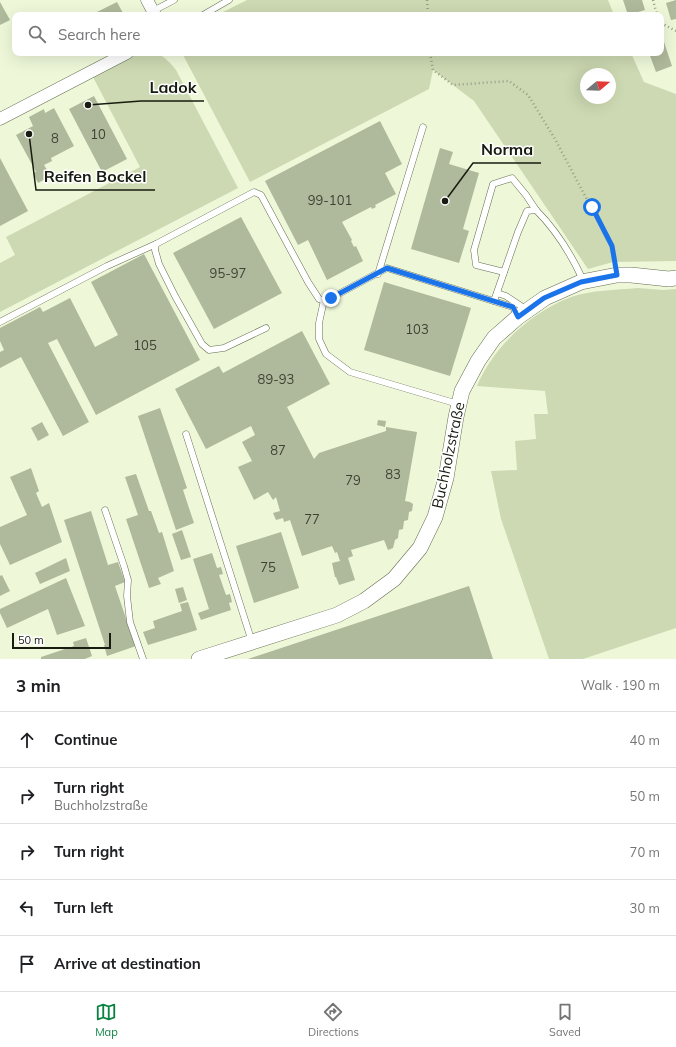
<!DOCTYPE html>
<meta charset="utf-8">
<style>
body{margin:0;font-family:Mulish,sans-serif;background:#f6f6f6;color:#202124}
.compass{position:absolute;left:580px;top:68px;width:36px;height:36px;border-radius:50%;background:#fff;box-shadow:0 4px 16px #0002;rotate:71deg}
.scale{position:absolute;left:12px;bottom:10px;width:99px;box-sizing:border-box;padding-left:4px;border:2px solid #181b10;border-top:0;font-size:11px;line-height:14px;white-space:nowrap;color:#181b10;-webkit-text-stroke:3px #fff;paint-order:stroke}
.stop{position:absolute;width:12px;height:12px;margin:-9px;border:3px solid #1a73e8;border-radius:50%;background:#fff}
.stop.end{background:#1a73e8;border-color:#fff;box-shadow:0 1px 4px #0008}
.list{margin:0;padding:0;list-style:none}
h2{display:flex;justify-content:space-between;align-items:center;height:52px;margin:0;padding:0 16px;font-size:17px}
h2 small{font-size:13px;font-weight:400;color:#757577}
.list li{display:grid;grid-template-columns:26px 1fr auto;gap:12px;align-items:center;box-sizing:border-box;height:56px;padding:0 16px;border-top:1px solid #e0e0e0}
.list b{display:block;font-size:15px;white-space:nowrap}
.list p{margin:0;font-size:13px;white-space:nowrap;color:#757577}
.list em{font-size:13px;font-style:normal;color:#757577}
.icon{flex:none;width:22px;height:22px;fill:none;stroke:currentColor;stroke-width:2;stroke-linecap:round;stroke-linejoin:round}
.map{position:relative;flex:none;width:676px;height:659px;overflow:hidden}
.search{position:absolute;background:#fff;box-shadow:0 4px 16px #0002;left:12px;right:12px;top:12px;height:44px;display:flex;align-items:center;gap:10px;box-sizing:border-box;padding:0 14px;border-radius:8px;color:#757577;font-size:15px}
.sheet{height:332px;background:#fff}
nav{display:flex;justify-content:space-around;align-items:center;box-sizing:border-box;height:56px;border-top:1px solid #e0e0e0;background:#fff;font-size:11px;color:#757577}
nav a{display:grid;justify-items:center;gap:2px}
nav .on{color:#0b8043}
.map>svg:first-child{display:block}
.green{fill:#ccd9b2;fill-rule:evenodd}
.building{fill:#afb99b}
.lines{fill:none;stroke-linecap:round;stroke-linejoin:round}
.service-casing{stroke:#646d51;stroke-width:7}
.minor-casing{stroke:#646d51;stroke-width:13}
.tertiary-casing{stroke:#646d51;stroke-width:16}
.path{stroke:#969d86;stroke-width:2.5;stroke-dasharray:1 3;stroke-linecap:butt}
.service{stroke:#fff;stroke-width:6}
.minor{stroke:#fff;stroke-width:12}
.tertiary{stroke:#fff;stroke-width:15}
.route{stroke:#1a73e8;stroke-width:5}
.labels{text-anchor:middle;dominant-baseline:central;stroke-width:3;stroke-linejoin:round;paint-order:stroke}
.number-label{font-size:13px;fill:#3e4233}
.street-label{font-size:15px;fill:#181b10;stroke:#fff}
.leader{fill:none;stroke:#181b10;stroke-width:1.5}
.callout-dot{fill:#181b10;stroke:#fff;stroke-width:1.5}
.callout-label{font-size:16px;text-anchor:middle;font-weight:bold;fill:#181b10;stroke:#fff;stroke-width:3;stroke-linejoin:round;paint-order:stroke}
</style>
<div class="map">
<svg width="676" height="659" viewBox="0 0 676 659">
<rect width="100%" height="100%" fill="#eef8d9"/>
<!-- green -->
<g class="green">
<polygon points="247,0 608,0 614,15 217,15"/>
<path d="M138,53C158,51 164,55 176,70L238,188L0,312V263L15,255L6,237L140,167L93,77Z"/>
<path d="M182,53H631L644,82L676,94V261L613,262L588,269L474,101L433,70L429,89L250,182ZM586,74H610V98H586Z"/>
<path d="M638,288L663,290L676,289V628L583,659H549L501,519L491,471L517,470L515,441L536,439L534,414H548L545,391L477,386C493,347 531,312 571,297C592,290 615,290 638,288Z"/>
</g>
<!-- building -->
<g class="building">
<polygon points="623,0 642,0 645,10 628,15"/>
<polygon points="676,0 676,19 671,20 666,3"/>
<polygon points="0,2 10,20 0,25"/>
<polygon points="117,2 124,15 91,15"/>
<polygon points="661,36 662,36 672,66 656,72 649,53 661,53"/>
<polygon points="94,96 127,159 102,172 69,109"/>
<polygon points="54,108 74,146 51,158 52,161 44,165 51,176 38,183 33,173 36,172 35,170 16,135 33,126 29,117 44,109 45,113"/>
<polygon points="380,121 402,164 385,173 396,194 375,205 376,207 372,209 371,207 342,222 352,240 351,241 354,247 356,246 363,261 327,280 308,240 298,245 265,181"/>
<polygon points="440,148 453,152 449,164 479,173 463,229 469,231 459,263 411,249"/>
<polygon points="0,158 28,211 0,226"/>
<polygon points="241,217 282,293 214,329 173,253"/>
<polygon points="144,254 200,360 96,415 57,339 48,343 89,422 63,436 21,357 0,368 0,352 4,350 0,341 0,328 40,307 43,312 70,298 95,347 118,335 91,282"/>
<polygon points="384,282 471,308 450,376 364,350"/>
<polygon points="302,331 330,384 287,407 314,459 319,453 386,431 386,427 417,432 405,501 410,502 413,504 412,511 409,512 408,520 404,521 403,529 399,530 398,538 395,540 393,548 388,550 384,540 351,550 353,556 348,558 355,580 339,585 336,577 335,577 332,563 340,561 337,552 335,553 332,546 302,556 290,520 284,522 283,518 276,520 273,513 280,511 276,497 273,500 268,492 254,500 238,467 252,461 242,442 255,435 251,426 206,449 175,389 219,366 223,373"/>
<polygon points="160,408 187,488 183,490 194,523 176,530 138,416"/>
<polygon points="378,420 386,421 385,427 377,425"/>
<polygon points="42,422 49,435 38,441 31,428"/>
<polygon points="31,468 39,491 36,493 42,507 49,503 62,542 10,565 0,544 0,527 27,515 10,477"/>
<polygon points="136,474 149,511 151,511 159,533 162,532 174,571 158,578 161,584 149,588 126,519 138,515 125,477"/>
<polygon points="91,511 108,565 118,562 125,582 115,586 132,636 133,636 136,646 107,656 104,645 105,645 64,520"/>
<polygon points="182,530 191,557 181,560 172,534"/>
<polygon points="281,532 299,588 254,603 236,546"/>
<polygon points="212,553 217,568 221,567 223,574 219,575 226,595 230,594 232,602 229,603 231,610 201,620 198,613 209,609 193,559"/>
<polygon points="66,558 70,571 40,584 35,573"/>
<polygon points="2,575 10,591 0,596 0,576"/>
<polygon points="66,578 85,626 57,635 48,609 7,628 0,613 0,609"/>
<polygon points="469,586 493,659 248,659"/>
<polygon points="183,587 187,600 179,603 175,589"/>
<polygon points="188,602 197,630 148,645 143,632 155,628 153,621 182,611 180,604"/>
<polygon points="86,638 92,656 85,659 41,659 41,657 74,646 73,642"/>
</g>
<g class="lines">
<defs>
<g id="service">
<polyline points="153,11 174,0"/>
<polyline points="203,15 229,0"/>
<polyline points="504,272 476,265 474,250 493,184 512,178 526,195 536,210"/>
<polyline points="378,274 423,127"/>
<polyline points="497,293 506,296 527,310"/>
<polyline points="324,300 319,323 319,339 326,354 350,372 458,404"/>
<path d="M494,301L518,232L527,211L536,210C557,231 571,254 583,280"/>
<polyline points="0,322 107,266 156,244"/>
<polyline points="266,328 224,348 209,350 202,344 175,296 159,264 155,250 156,244 254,192 261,195 308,282 319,299 324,300 331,298 387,268 513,307 518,317"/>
<polyline points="186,434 252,642"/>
<polyline points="105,510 124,566 128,580 127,596 130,622 143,659"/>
</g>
<g id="minor">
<polyline points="147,0 155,15"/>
<polyline points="0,119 127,53"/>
</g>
<polyline id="tertiary" points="199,659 337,615 364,601 394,579 420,548 435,517 446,478 456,417 462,391 478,361 494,338 518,317 545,298 581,282 617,275 631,275 669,279 676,278"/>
</defs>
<!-- service casing -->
<use href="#service" class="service-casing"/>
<!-- minor casing -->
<use href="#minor" class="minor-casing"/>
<!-- tertiary casing -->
<use href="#tertiary" class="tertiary-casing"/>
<!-- path -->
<g class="path">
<polyline points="427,0 428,15"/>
<polyline points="653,0 657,15"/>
<polyline points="661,23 676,31"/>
<polyline points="430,53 433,70 453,85 509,81 528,95 555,139 612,247 615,262"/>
</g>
<!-- service -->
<use href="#service" class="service"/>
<!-- minor -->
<use href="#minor" class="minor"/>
<!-- tertiary -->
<use href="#tertiary" class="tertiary"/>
</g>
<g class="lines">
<!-- route -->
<polyline class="route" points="331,298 387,268 513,307 518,317 544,298 581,282 617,275 612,246 592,207"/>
</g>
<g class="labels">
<!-- number labels -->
<g class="number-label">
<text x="98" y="134">10</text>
<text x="55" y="138">8</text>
<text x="330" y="200">99-101</text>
<text x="228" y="273">95-97</text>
<text x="417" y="329">103</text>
<text x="145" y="345">105</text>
<text x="276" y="379">89-93</text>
<text x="278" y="450">87</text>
<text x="393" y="474">83</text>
<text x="353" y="480">79</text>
<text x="312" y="519">77</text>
<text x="268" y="567">75</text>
</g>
<!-- street labels -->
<g class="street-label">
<text transform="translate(448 455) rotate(-78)">Buchholzstraße</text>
</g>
</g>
<!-- callouts -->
<path class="leader" d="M88 105L141 101H204M445 201L473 163H541M29 134L36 190H155"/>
<g class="callout-dot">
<circle cx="88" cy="105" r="4"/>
<circle cx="445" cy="201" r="4"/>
<circle cx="29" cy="134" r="4"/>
</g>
<g class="callout-label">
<text x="173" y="93">Ladok</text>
<text x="507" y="155">Norma</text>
<text x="95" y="182">Reifen Bockel</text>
</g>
</svg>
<svg class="compass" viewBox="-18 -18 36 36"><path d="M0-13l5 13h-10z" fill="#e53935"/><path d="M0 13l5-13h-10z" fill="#757577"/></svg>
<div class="scale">50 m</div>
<div class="stop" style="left:592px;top:207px"></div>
<div class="stop end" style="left:331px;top:298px"></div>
<div class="search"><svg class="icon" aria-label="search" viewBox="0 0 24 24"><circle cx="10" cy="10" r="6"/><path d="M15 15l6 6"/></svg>Search here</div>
</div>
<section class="sheet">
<h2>3 min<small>Walk · 190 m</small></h2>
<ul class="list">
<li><svg class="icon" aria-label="ahead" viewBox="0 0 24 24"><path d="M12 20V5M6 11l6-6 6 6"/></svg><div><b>Continue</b></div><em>40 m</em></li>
<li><svg class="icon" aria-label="right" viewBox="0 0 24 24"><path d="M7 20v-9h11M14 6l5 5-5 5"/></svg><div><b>Turn right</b><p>Buchholzstraße</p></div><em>50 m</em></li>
<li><svg class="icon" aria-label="right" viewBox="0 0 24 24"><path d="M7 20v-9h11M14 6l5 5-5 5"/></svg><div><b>Turn right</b></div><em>70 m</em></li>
<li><svg class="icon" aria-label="left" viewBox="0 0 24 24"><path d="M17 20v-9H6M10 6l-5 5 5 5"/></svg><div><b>Turn left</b></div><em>30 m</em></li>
<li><svg class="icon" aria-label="arrive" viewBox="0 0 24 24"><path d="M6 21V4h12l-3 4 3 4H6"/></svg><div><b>Arrive at destination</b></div></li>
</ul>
</section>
<nav>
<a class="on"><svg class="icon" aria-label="map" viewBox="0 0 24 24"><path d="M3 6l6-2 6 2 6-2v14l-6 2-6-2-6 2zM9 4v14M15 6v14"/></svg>Map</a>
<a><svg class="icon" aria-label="directions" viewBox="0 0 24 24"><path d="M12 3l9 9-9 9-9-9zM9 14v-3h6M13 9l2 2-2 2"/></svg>Directions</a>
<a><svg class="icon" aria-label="saved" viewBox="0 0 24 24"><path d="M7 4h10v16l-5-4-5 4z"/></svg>Saved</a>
</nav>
